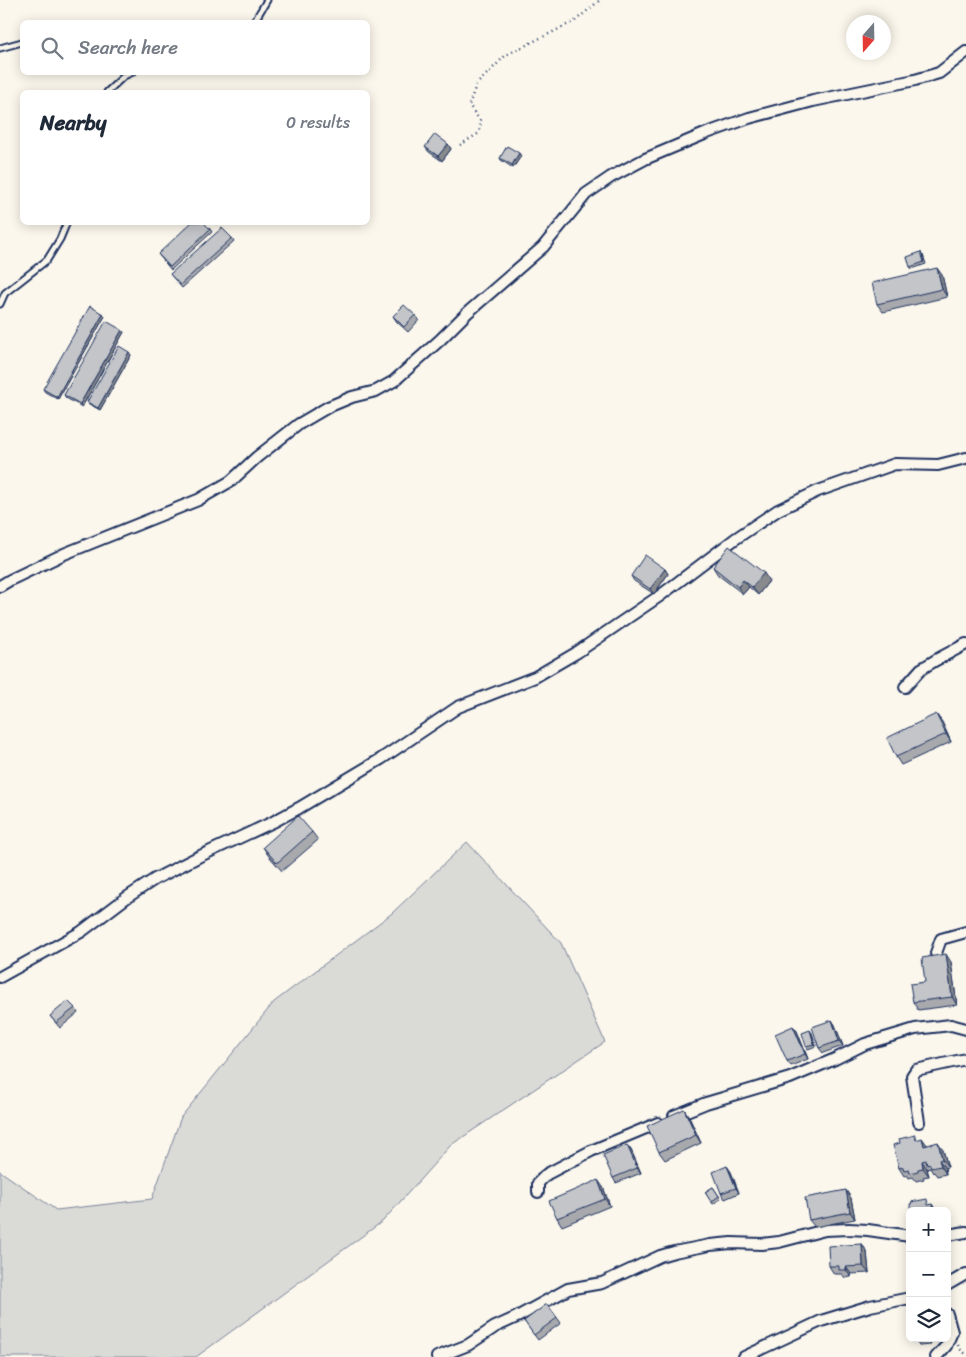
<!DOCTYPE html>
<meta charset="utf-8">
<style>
body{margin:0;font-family:Sriracha,sans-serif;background:#f2f2f3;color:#1f2937}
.controls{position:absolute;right:15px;bottom:15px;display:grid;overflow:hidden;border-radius:8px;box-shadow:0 2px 12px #0003}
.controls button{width:45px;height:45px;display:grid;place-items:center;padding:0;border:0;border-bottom:1px solid #e0e1e3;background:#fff;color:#1f2937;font:25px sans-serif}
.compass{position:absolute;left:846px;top:15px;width:45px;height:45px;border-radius:50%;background:#fff;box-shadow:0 2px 12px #0003;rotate:200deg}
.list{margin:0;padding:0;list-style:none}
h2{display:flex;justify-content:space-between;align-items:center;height:65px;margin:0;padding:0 20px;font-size:21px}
h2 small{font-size:16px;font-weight:400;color:#747a83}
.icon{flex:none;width:28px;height:28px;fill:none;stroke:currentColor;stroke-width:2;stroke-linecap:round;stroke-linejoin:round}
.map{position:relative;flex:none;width:966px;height:1357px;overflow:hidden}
.search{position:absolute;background:#fff;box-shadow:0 2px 12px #0003;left:20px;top:20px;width:350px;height:55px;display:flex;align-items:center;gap:12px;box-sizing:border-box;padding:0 18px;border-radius:8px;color:#747a83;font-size:19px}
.panel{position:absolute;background:#fff;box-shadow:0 2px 12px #0003;left:20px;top:90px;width:350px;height:135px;border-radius:8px}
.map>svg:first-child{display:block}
.green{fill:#dadad7;stroke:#7a849a}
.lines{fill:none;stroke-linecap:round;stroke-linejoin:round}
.lane-casing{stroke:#1b2f5e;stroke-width:9}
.street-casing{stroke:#1b2f5e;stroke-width:14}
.path{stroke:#1b2f5e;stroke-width:2.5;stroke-dasharray:1 4;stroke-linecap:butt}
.lane{stroke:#fbf7ec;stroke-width:5}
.street{stroke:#fbf7ec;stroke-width:10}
.wall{fill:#a8a9ad;stroke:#1b2f5e}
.shaded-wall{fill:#888a8d;stroke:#1b2f5e}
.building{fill:#c3c5c9;stroke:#1b2f5e}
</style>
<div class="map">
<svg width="966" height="1357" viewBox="0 0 966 1357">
<rect width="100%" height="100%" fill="#fbf7ec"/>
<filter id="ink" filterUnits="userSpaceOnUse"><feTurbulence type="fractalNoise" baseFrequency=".02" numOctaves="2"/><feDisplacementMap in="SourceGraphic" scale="10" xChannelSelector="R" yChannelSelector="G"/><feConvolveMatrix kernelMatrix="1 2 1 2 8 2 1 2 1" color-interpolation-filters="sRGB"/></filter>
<g filter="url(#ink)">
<!-- green -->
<polygon class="green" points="467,842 561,943 605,1042 451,1145 383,1221 196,1357 0,1357 0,1171 56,1210 152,1199 181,1117 274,1002 391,914"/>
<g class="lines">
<defs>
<g id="lane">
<polyline points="254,22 267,0"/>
<polyline points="0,48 22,42"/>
<polyline points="107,92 124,76 133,72"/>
<polyline points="0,304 5,293 47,260 60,239 67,222"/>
</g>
<g id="street">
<polyline points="0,586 10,580 64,554 198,500 231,481 257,457 299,424 328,407 352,397 376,391 394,381 440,340 467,313 543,247 586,194 611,177 645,159 707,133 749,118 813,101 915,80 939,73 966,52"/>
<polyline points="905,687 921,669 936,660 966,644"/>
<polyline points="936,953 941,939 966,932"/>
<polyline points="0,977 81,932 126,898 155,879 198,857 273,822 299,808 381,759 458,707 535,677 576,653 661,595 735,539 778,510 818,491 895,464 938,465 966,458"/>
<polyline points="674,1116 706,1103 790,1078 835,1059 865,1044 915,1029 951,1025 966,1029"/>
<polyline points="919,1122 912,1076 916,1070 966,1059"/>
<polyline points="538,1192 538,1183 547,1174 591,1151 658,1123"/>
<polyline points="947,1235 966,1232"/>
<polyline points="947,1285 966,1274"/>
<polyline points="437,1357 468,1345 495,1327 517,1317 568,1289 602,1283 660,1256 674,1252 710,1245 731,1243 762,1244 779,1242 825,1230 849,1229 868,1230 910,1236"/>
<polyline points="744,1357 821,1321 870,1306 910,1298"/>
<polyline points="936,1357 946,1346 952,1332 947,1314"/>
</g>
</defs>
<!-- lane casing -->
<use href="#lane" class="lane-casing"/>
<!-- street casing -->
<use href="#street" class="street-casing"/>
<!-- path -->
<g class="path">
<polyline points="460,145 479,133 481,122 469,105 476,85 506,55 575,21 600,0"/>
<polyline points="958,1345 960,1349 966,1354"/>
</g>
<!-- lane -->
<use href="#lane" class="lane"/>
<!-- street -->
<use href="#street" class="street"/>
</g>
<!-- wall -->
<g class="wall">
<polygon points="448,144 451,149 442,161 429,152 425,147"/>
<polygon points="521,156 513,168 501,160 500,158"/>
<polygon points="210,229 212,232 171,270 158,254"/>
<polygon points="232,238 234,241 182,288 170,274"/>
<polygon points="923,255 926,264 912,269 910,267"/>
<polygon points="942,275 947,297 883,312 877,304"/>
<polygon points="415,315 419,320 408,332 397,322 393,316"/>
<polygon points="105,316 58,399 45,392 43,389"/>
<polygon points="122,330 124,332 82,407 66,398 64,395"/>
<polygon points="131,355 100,410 89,404 87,402"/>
<polygon points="713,567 769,581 758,595 749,587 743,594 718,575"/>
<polygon points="665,569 668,574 654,594 634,581 631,576"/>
<polygon points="936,714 942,722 951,742 901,765 896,757"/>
<polygon points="312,832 318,840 282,871 268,855 263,847"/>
<polygon points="951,962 957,1005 918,1010 913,1002"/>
<polygon points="75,1008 78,1013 60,1028 50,1016"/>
<polygon points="832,1020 835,1025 843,1046 823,1053 819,1048"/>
<polygon points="793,1026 797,1031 808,1059 791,1066 787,1061"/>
<polygon points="812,1033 816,1046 808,1049 806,1046"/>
<polygon points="684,1109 689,1117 701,1143 665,1160 659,1152"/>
<polygon points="915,1135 917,1139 927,1145 943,1150 948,1167 945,1168 946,1174 937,1176 934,1172 933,1173 930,1168 927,1169 929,1176 923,1177 924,1179 916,1181 913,1177 909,1178 907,1175 904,1176 899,1168 900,1143"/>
<polygon points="627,1145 631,1150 641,1173 616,1183 613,1178"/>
<polygon points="727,1166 731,1172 739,1193 725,1199 721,1193"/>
<polygon points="603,1187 610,1206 562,1226 557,1218"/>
<polygon points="713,1187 721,1199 713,1204 705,1192"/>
<polygon points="851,1198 855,1219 815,1227 809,1220"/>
<polygon points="862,1244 867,1252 869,1273 851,1274 851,1277 845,1278 842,1274 834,1274 829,1266"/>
<polygon points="547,1304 561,1323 538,1340 524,1321"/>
<polygon points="916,1338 930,1338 931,1345 919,1346 917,1343"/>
</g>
<!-- shaded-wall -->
<g class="shaded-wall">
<polygon points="448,144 451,149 442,161 438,156"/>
<polygon points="519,153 521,156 513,168 512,165"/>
<polygon points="937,268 942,275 947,297 942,289"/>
<polygon points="103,314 105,316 58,399 57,397"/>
<polygon points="122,330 124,332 82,407 80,404"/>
<polygon points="129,352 131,355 100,410 98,408"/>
<polygon points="665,569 668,574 654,594 650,589"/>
<polygon points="764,573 769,581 758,595 752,587"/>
<polygon points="743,580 749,587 743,594 738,587"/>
<polygon points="936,714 942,722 951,742 946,734"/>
<polygon points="946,954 951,962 957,1005 952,997"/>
<polygon points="832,1020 835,1025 843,1046 839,1041"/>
<polygon points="793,1026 797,1031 808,1059 805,1054"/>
<polygon points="810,1030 812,1033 816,1046 814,1044"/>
<polygon points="684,1109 689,1117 701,1143 696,1135"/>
<polygon points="922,1138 928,1146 924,1146"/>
<polygon points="938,1142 943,1150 948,1167 942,1159"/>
<polygon points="627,1145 631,1150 641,1173 637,1168"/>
<polygon points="939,1160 945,1168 946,1174 941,1166"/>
<polygon points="922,1161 927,1169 929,1176 923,1168"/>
<polygon points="727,1166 731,1172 739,1193 736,1188"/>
<polygon points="598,1180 603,1187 610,1206 605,1199"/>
<polygon points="846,1190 851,1198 855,1219 850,1212"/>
<polygon points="933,1204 936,1209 936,1211 934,1211"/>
<polygon points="862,1244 867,1252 869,1273 863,1266"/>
<polygon points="846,1267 851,1274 851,1277 846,1270"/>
</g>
<!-- building -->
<g class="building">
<polygon points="435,134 448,144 438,156 425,147"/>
<polygon points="507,146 519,153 512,165 500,158"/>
<polygon points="192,222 203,222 210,229 170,267 158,254"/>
<polygon points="222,228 232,238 180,285 170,274"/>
<polygon points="921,252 924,262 910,267 907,257"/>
<polygon points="937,268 942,289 877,304 872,283"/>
<polygon points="404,305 415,315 404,327 393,316"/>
<polygon points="90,306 103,314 57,397 43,389"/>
<polygon points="106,321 122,330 80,404 64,395"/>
<polygon points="119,346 129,352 98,408 87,402"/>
<polygon points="729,546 764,573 752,587 743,580 738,587 713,567"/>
<polygon points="645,555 665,569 650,589 631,576"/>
<polygon points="936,714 946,734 896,757 887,738"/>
<polygon points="298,816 312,832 277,863 263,847"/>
<polygon points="946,954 952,997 913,1002 910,984 925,982 922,958"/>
<polygon points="68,1001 75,1008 56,1023 50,1016"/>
<polygon points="832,1020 839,1041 819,1048 812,1027"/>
<polygon points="793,1026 805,1054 787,1061 775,1034"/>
<polygon points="810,1030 814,1044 806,1046 802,1033"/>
<polygon points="684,1109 696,1135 659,1152 647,1126"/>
<polygon points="915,1135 916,1140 922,1138 924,1146 938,1142 942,1159 939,1160 941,1166 931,1168 930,1164 927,1165 926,1160 922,1161 923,1168 918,1169 918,1171 910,1173 909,1169 904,1170 903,1167 899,1168 893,1145 900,1143 899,1139"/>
<polygon points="627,1145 637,1168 613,1178 603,1155"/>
<polygon points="727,1166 736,1188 721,1193 713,1172"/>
<polygon points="598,1180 605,1199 557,1218 549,1201"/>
<polygon points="713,1187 719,1196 711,1202 705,1192"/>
<polygon points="846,1190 850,1212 809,1220 805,1198"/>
<polygon points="927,1199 928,1205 933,1204 934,1211 911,1211 910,1204 912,1203 911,1202"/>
<polygon points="862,1244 863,1266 846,1267 846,1270 839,1270 839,1266 829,1266 828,1246"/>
<polygon points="547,1304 557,1318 534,1335 524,1321"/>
<polygon points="916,1338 929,1338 930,1342 917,1343"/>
</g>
</g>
</svg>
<div class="controls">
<button>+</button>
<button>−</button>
<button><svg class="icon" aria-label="layers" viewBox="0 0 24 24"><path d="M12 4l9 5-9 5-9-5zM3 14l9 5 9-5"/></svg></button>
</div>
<svg class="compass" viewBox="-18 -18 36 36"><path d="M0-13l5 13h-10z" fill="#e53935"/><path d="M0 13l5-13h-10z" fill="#747a83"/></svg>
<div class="search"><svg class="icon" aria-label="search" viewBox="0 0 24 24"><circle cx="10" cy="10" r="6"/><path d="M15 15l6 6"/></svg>Search here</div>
<section class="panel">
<h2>Nearby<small>0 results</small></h2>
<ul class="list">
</ul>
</section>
</div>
